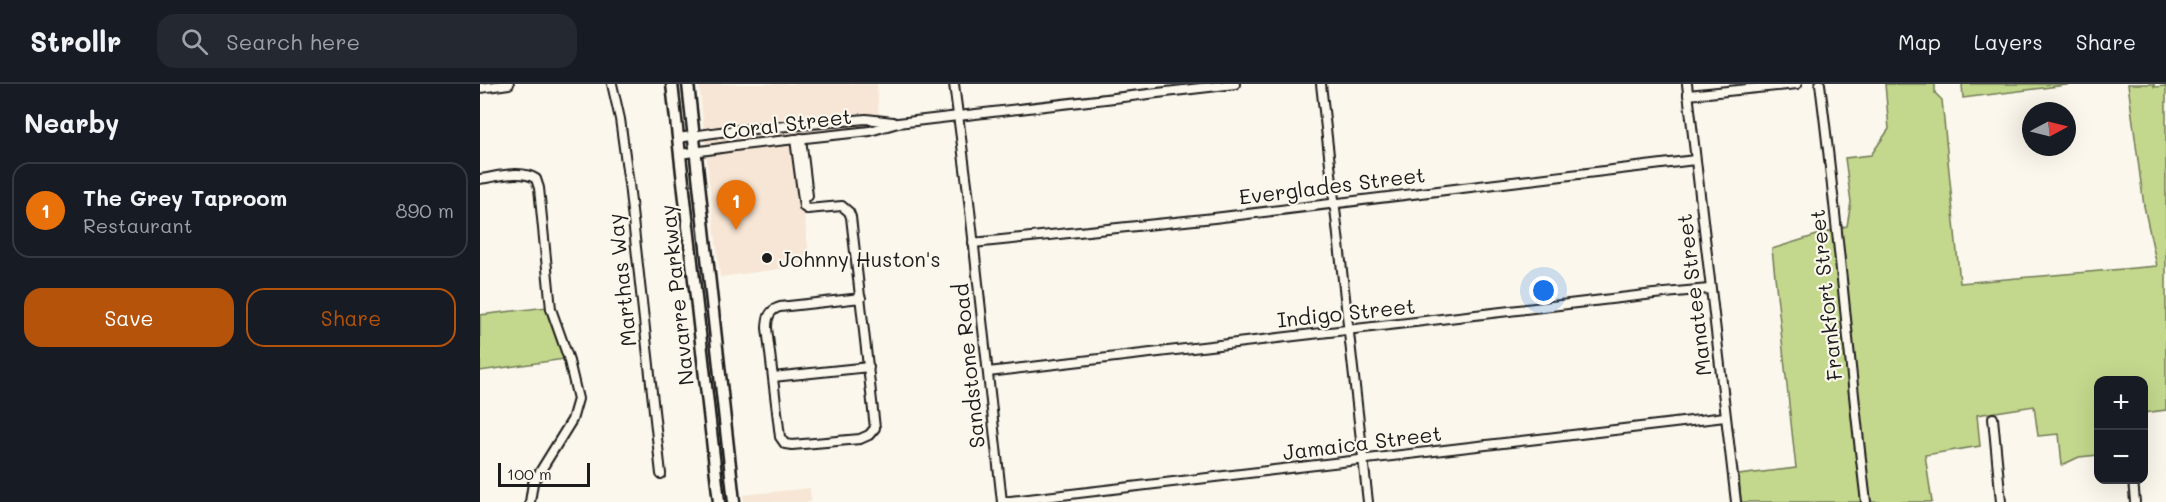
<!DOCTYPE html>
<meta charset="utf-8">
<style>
body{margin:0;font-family:Mali,sans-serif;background:#242831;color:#f1f3f6}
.controls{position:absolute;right:18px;bottom:18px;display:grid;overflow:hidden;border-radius:12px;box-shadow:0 6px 24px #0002}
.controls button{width:54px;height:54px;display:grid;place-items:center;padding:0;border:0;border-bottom:2px solid #363941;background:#171b24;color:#f1f3f6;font:30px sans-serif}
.compass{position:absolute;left:1542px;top:18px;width:54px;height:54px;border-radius:50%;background:#171b24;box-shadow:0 6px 24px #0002;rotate:83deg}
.scale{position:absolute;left:18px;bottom:15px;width:92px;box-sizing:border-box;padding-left:6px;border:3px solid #1c1c1c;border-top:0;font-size:16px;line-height:21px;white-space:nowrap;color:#1c1c1c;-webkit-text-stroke:4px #fbf7ec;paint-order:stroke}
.you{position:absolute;left:1064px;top:207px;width:21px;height:21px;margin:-15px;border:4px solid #fff;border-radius:50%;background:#1a73e8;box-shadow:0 0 0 9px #1a73e833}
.badge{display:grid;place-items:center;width:39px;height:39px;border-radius:50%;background:#b45309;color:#fff;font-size:20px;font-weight:700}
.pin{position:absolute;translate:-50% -50px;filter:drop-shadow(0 2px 3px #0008)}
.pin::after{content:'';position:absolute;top:32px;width:21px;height:18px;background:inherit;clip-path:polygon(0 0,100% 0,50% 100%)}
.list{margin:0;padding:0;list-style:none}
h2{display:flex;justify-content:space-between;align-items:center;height:78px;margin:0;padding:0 24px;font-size:26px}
h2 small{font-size:20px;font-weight:400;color:#9ea1a6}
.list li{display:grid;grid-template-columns:39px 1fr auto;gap:18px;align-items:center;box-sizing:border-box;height:96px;margin:0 12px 12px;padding:0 12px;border:2px solid #363941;border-radius:18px}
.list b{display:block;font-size:22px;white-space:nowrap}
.list p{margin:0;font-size:20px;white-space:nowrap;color:#9ea1a6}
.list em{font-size:20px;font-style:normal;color:#9ea1a6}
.actions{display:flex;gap:12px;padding:18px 24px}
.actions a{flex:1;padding:14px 0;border:2px solid #b45309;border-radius:18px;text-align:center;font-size:21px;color:#b45309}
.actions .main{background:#b45309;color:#fff}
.icon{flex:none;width:33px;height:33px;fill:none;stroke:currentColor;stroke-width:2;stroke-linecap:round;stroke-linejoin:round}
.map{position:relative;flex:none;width:1686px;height:418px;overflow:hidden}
header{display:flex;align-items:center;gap:36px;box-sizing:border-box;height:84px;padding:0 30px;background:#171b24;border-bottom:2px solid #363941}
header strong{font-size:28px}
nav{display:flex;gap:33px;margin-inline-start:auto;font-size:21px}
.search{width:420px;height:54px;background:#242831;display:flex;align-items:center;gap:15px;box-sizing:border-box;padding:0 21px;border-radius:18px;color:#9ea1a6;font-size:22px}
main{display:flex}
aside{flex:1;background:#171b24}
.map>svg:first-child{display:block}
.built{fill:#f7e6d5}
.green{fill:#c3d88d;stroke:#707a54;stroke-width:1.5}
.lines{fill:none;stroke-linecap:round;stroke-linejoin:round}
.minor-casing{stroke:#1c1c1c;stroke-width:12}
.highway-casing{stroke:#1c1c1c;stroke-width:15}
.minor{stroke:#fbf7ec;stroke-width:8}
.highway{stroke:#fbf7ec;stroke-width:10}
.poi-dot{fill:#1c1c1c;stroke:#fbf7ec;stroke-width:2}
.labels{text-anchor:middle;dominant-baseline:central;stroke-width:4.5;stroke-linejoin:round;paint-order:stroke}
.street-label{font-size:21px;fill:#1c1c1c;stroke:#fbf7ec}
.poi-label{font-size:21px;fill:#1c1c1c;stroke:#fbf7ec;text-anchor:start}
</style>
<header>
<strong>Strollr</strong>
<div class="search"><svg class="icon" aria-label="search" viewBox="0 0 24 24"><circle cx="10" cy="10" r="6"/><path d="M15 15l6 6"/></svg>Search here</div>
<nav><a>Map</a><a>Layers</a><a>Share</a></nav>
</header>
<main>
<aside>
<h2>Nearby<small></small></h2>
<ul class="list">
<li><span class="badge" style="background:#e8710a">1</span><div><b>The Grey Taproom</b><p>Restaurant</p></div><em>890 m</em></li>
</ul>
<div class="actions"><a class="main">Save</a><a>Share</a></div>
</aside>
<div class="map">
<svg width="1686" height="418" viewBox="0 0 1686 418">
<rect width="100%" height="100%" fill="#fbf7ec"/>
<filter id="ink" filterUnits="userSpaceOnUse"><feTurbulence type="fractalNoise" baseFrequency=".0167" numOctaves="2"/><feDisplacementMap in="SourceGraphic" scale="12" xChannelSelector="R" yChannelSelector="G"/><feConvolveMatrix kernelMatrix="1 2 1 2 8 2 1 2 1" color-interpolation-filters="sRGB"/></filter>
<g filter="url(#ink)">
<!-- built -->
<g class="built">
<polygon points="219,0 397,0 399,34 224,47"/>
<polygon points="386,38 400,41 389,44 226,64 225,53"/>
<polygon points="312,58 324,128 330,181 240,193 226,70"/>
<polygon points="330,404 331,418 264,418 263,411"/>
</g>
<!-- green -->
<g class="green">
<polygon points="1405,0 1455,0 1455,9 1462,16 1480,199 1677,182 1664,122 1648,0 1674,0 1674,3 1686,2 1686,326 1664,329 1664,296 1618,296 1618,371 1599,373 1582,381 1579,350 1558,352 1554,322 1497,331 1500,362 1445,371 1452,418 1389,418 1360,144 1367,142 1371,118 1365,74 1391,71 1409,45"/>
<polygon points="1482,0 1594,0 1483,14"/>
<polygon points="1353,146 1382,418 1261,418 1259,391 1316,384 1292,165"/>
<polygon points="67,223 85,275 0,287 0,231"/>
</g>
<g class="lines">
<defs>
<g id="minor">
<polyline points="132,0 140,35 149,100 181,390"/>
<polyline points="474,0 488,108 522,418"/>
<polyline points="841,0 888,418"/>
<polyline points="1207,0 1256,418"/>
<path d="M1340,0C1358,139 1369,279 1386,418"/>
<polyline points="0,4 29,0"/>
<polyline points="1208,11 1317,0"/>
<polyline points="198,54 240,48 386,35 413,38"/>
<polyline points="321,54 328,112"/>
<polyline points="315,55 324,123 327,125"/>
<polyline points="200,70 262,61 390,47 418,39 755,0"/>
<path d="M0,95C16,93 42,85 56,95L59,104L71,225L88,273L98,315L92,336L53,399L50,418"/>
<path d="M327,125L362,122L369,128L371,133L395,344L389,351L380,355L312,361L305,360L300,353L287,244C287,234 289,226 300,223L381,214"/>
<polyline points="493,159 734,134 1215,76"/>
<polyline points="508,288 1174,210 1229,205"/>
<polyline points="293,293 389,283"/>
<polyline points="1513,334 1521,418"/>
<polyline points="1653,396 1655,418"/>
<polyline points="522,418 1245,333"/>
</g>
<g id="highway">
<polyline points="192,0 239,418"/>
<polyline points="208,0 254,418"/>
</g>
</defs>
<!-- minor casing -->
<use href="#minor" class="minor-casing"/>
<!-- highway casing -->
<use href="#highway" class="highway-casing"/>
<!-- minor -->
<use href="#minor" class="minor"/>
<!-- highway -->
<use href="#highway" class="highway"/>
</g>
</g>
<!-- markers -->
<circle class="poi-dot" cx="287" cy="174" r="6"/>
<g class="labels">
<!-- street labels -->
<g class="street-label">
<text transform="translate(307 39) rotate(-7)">Coral Street</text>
<text transform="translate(852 101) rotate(-7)">Everglades Street</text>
<text transform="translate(141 196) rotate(-96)">Marthas Way</text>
<text transform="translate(196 211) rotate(-96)">Navarre Parkway</text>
<text transform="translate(1213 211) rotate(-97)">Manatee Street</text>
<text transform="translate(1345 211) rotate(-96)">Frankfort Street</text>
<text transform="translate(866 228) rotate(-6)">Indigo Street</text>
<text transform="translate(488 282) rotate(-96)">Sandstone Road</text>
<text transform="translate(882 358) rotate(-7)">Jamaica Street</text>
</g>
<!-- poi labels -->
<g class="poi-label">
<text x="299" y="174">Johnny Huston's</text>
</g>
</g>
</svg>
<div class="controls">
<button>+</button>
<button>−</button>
</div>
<svg class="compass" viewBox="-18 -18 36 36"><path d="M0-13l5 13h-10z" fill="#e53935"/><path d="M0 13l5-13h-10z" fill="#9ea1a6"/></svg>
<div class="scale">100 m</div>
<div class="you"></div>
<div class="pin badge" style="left:256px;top:146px;background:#e8710a">1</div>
</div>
</main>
